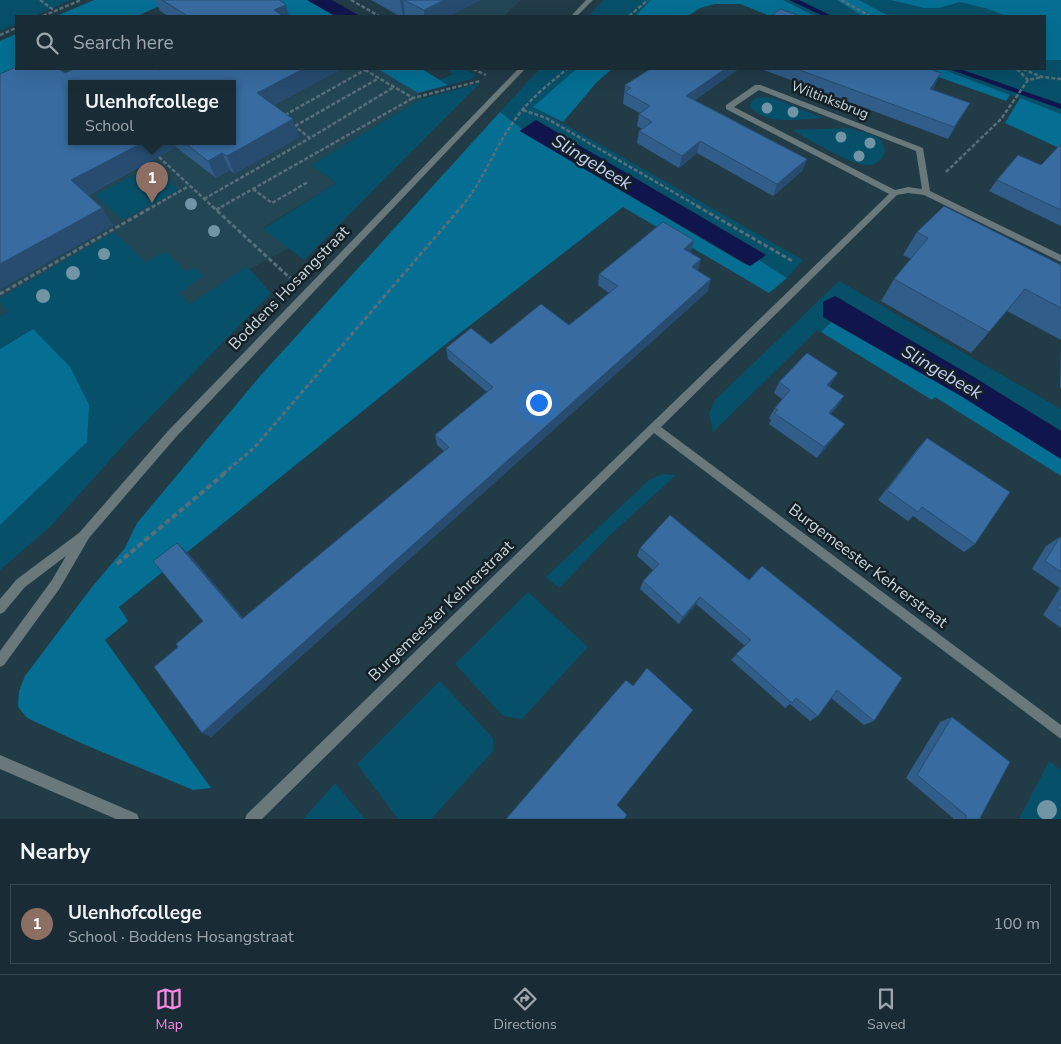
<!DOCTYPE html>
<meta charset="utf-8">
<style>
body{margin:0;font-family:"Nunito Sans",sans-serif;background:#22343d;color:#f1f3f6}
.you{position:absolute;left:538px;top:402px;width:18px;height:18px;margin:-12px;border:4px solid #fff;border-radius:50%;background:#1a73e8;box-shadow:0 0 0 8px #1a73e833}
.badge{display:grid;place-items:center;width:32px;height:32px;border-radius:50%;background:#fb87e6;color:#fff;font-size:16px;font-weight:700}
.pin{position:absolute;translate:-50% -41px;filter:drop-shadow(0 1px 2px #0008)}
.pin::after{content:'';position:absolute;top:26px;width:18px;height:15px;background:inherit;clip-path:polygon(0 0,100% 0,50% 100%)}
.popup{position:absolute;left:68px;top:80px;width:168px;height:65px;box-sizing:border-box;display:grid;place-content:center;border-radius:0px;background:#192c35;filter:drop-shadow(0 1px 4px #0005);font-size:16px;white-space:nowrap;color:#9fa7ad}
.popup b{font-size:19px;color:#f1f3f6}
.popup::after{content:'';position:absolute;left:50%;top:100%;margin-left:-10px;border:10px solid transparent;border-top-color:#192c35}
.list{margin:0;padding:0;list-style:none}
h2{display:flex;justify-content:space-between;align-items:center;height:65px;margin:0;padding:0 20px;font-size:21px}
h2 small{font-size:16px;font-weight:400;color:#9fa7ad}
.list li{display:grid;grid-template-columns:32px 1fr auto;gap:15px;align-items:center;box-sizing:border-box;height:80px;margin:0 10px 10px;padding:0 10px;border:1px solid #374850;border-radius:0px}
.list b{display:block;font-size:19px;white-space:nowrap}
.list p{margin:0;font-size:16px;white-space:nowrap;color:#9fa7ad}
.list em{font-size:16px;font-style:normal;color:#9fa7ad}
.icon{flex:none;width:28px;height:28px;fill:none;stroke:currentColor;stroke-width:2;stroke-linecap:round;stroke-linejoin:round}
.map{position:relative;flex:none;width:1061px;height:819px;overflow:hidden}
.search{position:absolute;background:#192c35;box-shadow:0 5px 20px #0002;left:15px;right:15px;top:15px;height:55px;display:flex;align-items:center;gap:12px;box-sizing:border-box;padding:0 18px;border-radius:0px;color:#9fa7ad;font-size:19px}
.sheet{height:155px;background:#192c35}
nav{display:flex;justify-content:space-around;align-items:center;box-sizing:border-box;height:70px;border-top:1px solid #374850;background:#192c35;font-size:14px;color:#9fa7ad}
nav a{display:grid;justify-items:center;gap:2px}
nav .on{color:#fb87e6}
.map>svg:first-child{display:block}
.built{fill:#234655;fill-rule:evenodd}
.green{fill:#075069}
.forest{fill:#046f93}
.water{fill:#10164d}
.lines{fill:none;stroke-linecap:round;stroke-linejoin:round}
.stream{fill:#10164d;fill-rule:evenodd}
.path-far2{stroke:#586e78;stroke-width:2.5;stroke-dasharray:4 2;stroke-linecap:butt}
.path-far1{stroke:#586e78;stroke-width:3;stroke-dasharray:4.5 2.5;stroke-linecap:butt}
.path{stroke:#586e78;stroke-width:4;stroke-dasharray:6 3;stroke-linecap:butt}
.minor{fill:#69787a;fill-rule:evenodd}
.tertiary{fill:#69787a;fill-rule:evenodd}
.tree{fill:#7295a5}
.wall{fill:#305d8a;fill-rule:evenodd}
.shaded-wall{fill:#274c70}
.building{fill:#386ca0;stroke:#274c70}
.labels{text-anchor:middle;dominant-baseline:central;stroke-width:5;stroke-linejoin:round;paint-order:stroke}
.far-street-label{font-size:14px;fill:#c8d7de;stroke:#152026}
.street-label{font-size:16px;fill:#c8d7de;stroke:#152026}
.water-label{font-size:18px;font-style:italic;fill:#c5d0f4;stroke:#152026}
</style>
<div class="map">
<svg width="1061" height="819" viewBox="0 0 1061 819">
<rect width="100%" height="100%" fill="#213b47"/>
<!-- built -->
<g class="built">
<polygon points="373,0 521,0 504,16 397,16"/>
<path d="M17,69H378L418,93L421,99L311,165L336,183L263,228L289,248L250,269L247,266L190,304L144,261L26,333L8,312L0,317V76ZM72,84H232V142H72Z"/>
</g>
<!-- green -->
<g class="green">
<polygon points="0,0 71,0 34,16 16,16 16,24 0,31"/>
<polygon points="604,0 651,0 635,16 588,16"/>
<polygon points="784,0 837,0 862,16 815,16"/>
<polygon points="859,0 890,0 924,8 939,8 960,2 988,9 1006,16 889,16"/>
<polygon points="1045,60 1061,60 1061,114 942,69 1045,69"/>
<polygon points="446,69 464,69 476,75 472,79 448,85 440,80 453,74"/>
<polygon points="539,69 576,69 534,107 803,260 787,278 759,260 766,255 536,120 522,129 500,112"/>
<polygon points="480,83 304,260 263,229 336,183 311,165 421,99"/>
<path d="M765,97L773,98L823,118C799,119 768,126 750,107L751,102L756,98Z"/>
<path d="M849,128C858,131 871,133 878,138C893,150 880,167 865,165C847,163 809,139 792,130Z"/>
<polygon points="155,164 178,190 122,220 95,195"/>
<polygon points="114,232 146,262 165,251 186,272 194,267 204,276 179,293 190,304 247,266 271,293 127,441 50,527 0,570 0,525 87,442 33,329 0,349 0,317 8,312 0,302 0,298"/>
<polygon points="839,281 1061,409 1061,431 977,379 835,296 823,317 831,322 821,332 817,330 713,432 709,413 715,400"/>
<polygon points="663,474 676,475 609,536 559,588 546,577 649,480"/>
<polygon points="528,592 588,647 522,719 503,716 455,664"/>
<polygon points="440,681 493,738 494,750 431,819 398,819 357,764"/>
<polygon points="1049,761 1061,770 1061,819 1019,819"/>
<polygon points="335,783 365,819 303,819"/>
</g>
<!-- forest -->
<g class="forest">
<polygon points="94,0 173,0 137,16 56,16"/>
<polygon points="257,0 307,0 335,16 282,16"/>
<polygon points="651,0 783,0 815,16 770,16 740,4 715,4 700,8 688,16 635,16"/>
<polygon points="837,0 859,0 889,16 862,16"/>
<polygon points="890,0 1061,0 1061,60 1045,60 1045,16 1006,16 988,9 960,2 939,8 924,8"/>
<polygon points="16,34 16,69 0,76 0,41"/>
<polygon points="378,69 422,69 448,85 418,93"/>
<polygon points="576,69 612,69 597,82 563,122 533,107"/>
<polygon points="916,69 942,69 1010,95 1006,101"/>
<polygon points="1020,98 1061,114 1061,149 1005,123"/>
<polygon points="500,112 522,129 520,131 525,134 743,263 750,266 759,260 787,278 769,293 623,207 451,340 119,607 128,621 105,640 211,788 193,790 83,744 27,718 18,707 19,691 25,676 92,587 125,548 137,523 261,375"/>
<polygon points="831,322 961,396 1061,459 1061,476 935,397 932,400 821,332"/>
<polygon points="33,329 70,367 89,405 87,442 0,525 0,349"/>
</g>
<!-- water -->
<g class="water">
<polygon points="307,0 332,0 360,16 335,16"/>
<polygon points="536,120 766,255 750,266 520,131"/>
<polygon points="835,296 977,379 1061,431 1061,459 961,396 823,317 823,302"/>
</g>
<g class="lines">
<!-- stream -->
<g class="stream">
<polygon points="789,0 799,0 832,16 823,16"/>
<polygon points="949,69 960,69 1061,104 1061,109"/>
</g>
<!-- path-far2 -->
<g class="path-far2">
<polyline points="40,0 55,11"/>
<polyline points="351,0 379,16"/>
<polyline points="841,0 870,16"/>
<polyline points="43,16 81,0"/>
<polyline points="629,16 648,0"/>
<polyline points="0,35 16,28"/>
<polyline points="473,69 486,75"/>
<polyline points="1017,69 1028,80"/>
<polyline points="1023,69 1042,77 1061,79"/>
<polyline points="365,70 413,98 480,81"/>
<polyline points="523,110 546,118 699,207"/>
<polyline points="285,115 365,70 363,69"/>
<polyline points="293,125 310,138 394,87"/>
<polyline points="295,126 379,78"/>
<polyline points="159,157 213,207"/>
<polyline points="946,172 1001,119 1028,80 1042,77"/>
<polyline points="253,189 272,203 308,182"/>
<polyline points="204,199 310,138"/>
<polyline points="152,207 189,186"/>
<polyline points="221,207 413,98"/>
<path d="M461,207C484,181 494,148 514,121C528,100 548,85 567,69"/>
</g>
<!-- path-far1 -->
<g class="path-far1">
<polyline points="212,206 290,278"/>
<polyline points="697,206 794,262"/>
<polyline points="216,210 223,206"/>
<polyline points="0,294 154,206"/>
<polyline points="223,474 254,448 462,206"/>
</g>
<!-- path -->
<polyline class="path" points="117,564 225,473"/>
<!-- minor -->
<g class="minor">
<path d="M755,85H761L923,148L930,191L1061,255V262L924,195L908,193L897,195L661,427L1061,725V739L654,433L262,819H245L247,814L889,194L726,109V105ZM759,90L916,151L922,189L908,187L895,190L734,107Z"/>
<polygon points="0,755 137,814 139,819 116,819 0,769"/>
</g>
<!-- tertiary -->
<g class="tertiary">
<polygon points="586,0 593,0 577,16 571,16"/>
<polygon points="518,69 525,69 176,437 89,538 60,588 4,665 0,667 0,651 52,580 66,556 25,587 4,612 0,614 0,599 17,579 79,533 168,431"/>
</g>
</g>
<!-- trees -->
<g class="tree">
<circle cx="767" cy="108" r="5.5"/>
<circle cx="793" cy="112" r="5.5"/>
<circle cx="841" cy="137" r="5.5"/>
<circle cx="870" cy="143" r="5.5"/>
<circle cx="859" cy="156" r="5.5"/>
<circle cx="191" cy="204" r="6"/>
<circle cx="214" cy="231" r="6"/>
<circle cx="104" cy="254" r="6"/>
<circle cx="73" cy="273" r="7"/>
<circle cx="43" cy="296" r="7"/>
<circle cx="1047" cy="810" r="10"/>
</g>
<!-- wall -->
<g class="wall">
<polygon points="155,0 279,0 289,16 168,16 160,11"/>
<polygon points="371,0 480,0 449,16 400,16"/>
<path d="M341,69L274,105L299,137L234,174L230,170L216,178L176,147L88,195L113,225L0,289V74L159,70ZM72,84L232,142H72Z"/>
<polygon points="761,69 929,69 935,85 932,89 970,103 948,139"/>
<polygon points="625,85 695,100 807,159 802,171 773,196 697,153 679,168 637,143 639,131 642,129 637,126 639,114 640,113 623,104"/>
<polygon points="1061,144 1061,226 989,191 997,180 1041,165"/>
<polygon points="917,232 1061,265 1061,388 1060,388 1061,340 1007,311 971,353 881,301 894,279 911,259 903,255"/>
<polygon points="691,252 698,271 708,291 211,737 178,647 203,621 186,551 243,618 444,451 437,445 435,435 487,392 448,359 446,348 491,344 569,325 609,293 598,285 599,274"/>
<polygon points="779,382 831,384 829,387 837,407 830,414 845,424 837,434 817,458 769,424 771,420 769,418 775,408 782,399 774,393"/>
<polygon points="927,438 975,544 964,552 913,516 908,521 878,500 918,448"/>
<polygon points="670,515 874,721 864,725 831,698 818,716 810,721 790,704 785,708 731,660 745,646 696,604 679,624 640,589 643,581 653,570 637,556 640,548"/>
<polygon points="1060,537 1061,538 1061,628 1043,615 1060,588 1032,569 1046,546"/>
<polygon points="952,717 980,818 981,819 953,819 953,818 906,778 940,722"/>
</g>
<!-- shaded-wall -->
<g class="shaded-wall">
<polygon points="400,0 403,0 405,16 403,16"/>
<polygon points="444,0 480,0 449,16 424,16 424,10"/>
<polygon points="286,5 289,16 275,16 274,10"/>
<polygon points="303,69 341,69 263,111 257,93"/>
<polygon points="725,69 739,69 684,108 686,96"/>
<polygon points="941,73 935,85 924,101 930,89"/>
<polygon points="970,103 963,115 948,139 954,127"/>
<polygon points="293,119 299,137 234,174 227,156"/>
<polygon points="700,141 697,153 679,168 682,156"/>
<polygon points="144,142 174,142 176,147 83,197 71,180"/>
<polygon points="222,153 230,170 216,178 208,161"/>
<polygon points="807,159 802,171 773,196 777,184"/>
<polygon points="102,208 113,225 0,289 0,264"/>
<polygon points="694,240 691,252 684,249"/>
<polygon points="701,259 698,271 692,267"/>
<polygon points="711,279 708,291 211,737 202,733"/>
<polygon points="838,373 831,384 820,396 827,385"/>
<polygon points="844,396 837,407 822,424 829,413"/>
<polygon points="845,424 837,434 817,458 824,447"/>
<polygon points="177,543 186,551 250,626 242,619"/>
<polygon points="700,597 696,604 679,624 683,617"/>
</g>
<!-- building -->
<g class="building">
<polygon points="162,0 279,0 286,5 274,10 283,16 188,16"/>
<polygon points="404,0 444,0 424,10"/>
<polygon points="780,9 800,16 772,16"/>
<polygon points="16,67 16,69 59,69 65,73 74,69 157,69 159,70 163,69 303,69 257,93 293,119 227,156 222,153 208,161 184,142 232,142 232,84 72,84 72,142 144,142 71,180 102,208 0,264 0,74"/>
<polygon points="650,69 725,69 686,96 807,159 777,184 700,141 682,156 639,131 652,122 639,114 650,106 625,92 631,88 625,85"/>
<polygon points="797,69 929,69 941,73 930,89 970,103 954,127"/>
<polygon points="1061,144 1061,210 997,180 1018,155 1041,165"/>
<polygon points="944,206 1061,265 1061,308 1025,289 989,332 894,279 928,238 917,232"/>
<polygon points="663,222 694,240 684,249 701,259 692,267 711,279 202,733 154,667 178,647 176,644 203,621 153,561 177,543 242,619 449,447 435,435 493,387 446,348 471,328 491,344 541,304 569,325 618,286 599,274"/>
<polygon points="807,353 838,373 827,385 844,396 829,413 845,424 824,447 774,413 778,410 775,408 790,390 779,382"/>
<polygon points="927,438 1010,492 975,544 922,507 918,512 887,490"/>
<polygon points="670,515 749,580 762,566 902,678 874,721 837,690 818,716 796,698 792,703 736,654 751,640 700,597 683,617 643,581 659,564 640,548"/>
<polygon points="1060,537 1061,538 1061,572 1045,561"/>
<polygon points="1061,602 1061,611 1057,608"/>
<polygon points="647,668 693,710 617,805 627,815 624,819 506,819 626,680 633,686"/>
<polygon points="952,717 1010,762 980,818 981,819 965,819 967,816 917,775"/>
</g>
<g class="labels">
<!-- far-street labels -->
<g class="far-street-label">
<text transform="translate(830 100) rotate(21)">Wiltinksbrug</text>
</g>
<!-- street labels -->
<g class="street-label">
<text transform="translate(289 288) rotate(-46)">Boddens Hosangstraat</text>
<text transform="translate(868 566) rotate(37)">Burgemeester Kehrerstraat</text>
<text transform="translate(441 611) rotate(-44)">Burgemeester Kehrerstraat</text>
</g>
<!-- water labels -->
<g class="water-label">
<text transform="translate(592 162) rotate(31)">Slingebeek</text>
<text transform="translate(942 372) rotate(30)">Slingebeek</text>
</g>
</g>
</svg>
<div class="you"></div>
<div class="pin badge" style="left:152px;top:203px;background:#8d6e63">1</div>
<div class="popup"><b>Ulenhofcollege</b>School</div>
<div class="search"><svg class="icon" aria-label="search" viewBox="0 0 24 24"><circle cx="10" cy="10" r="6"/><path d="M15 15l6 6"/></svg>Search here</div>
</div>
<section class="sheet">
<h2>Nearby<small></small></h2>
<ul class="list">
<li><span class="badge" style="background:#8d6e63">1</span><div><b>Ulenhofcollege</b><p>School · Boddens Hosangstraat</p></div><em>100 m</em></li>
</ul>
</section>
<nav>
<a class="on"><svg class="icon" aria-label="map" viewBox="0 0 24 24"><path d="M3 6l6-2 6 2 6-2v14l-6 2-6-2-6 2zM9 4v14M15 6v14"/></svg>Map</a>
<a><svg class="icon" aria-label="directions" viewBox="0 0 24 24"><path d="M12 3l9 9-9 9-9-9zM9 14v-3h6M13 9l2 2-2 2"/></svg>Directions</a>
<a><svg class="icon" aria-label="saved" viewBox="0 0 24 24"><path d="M7 4h10v16l-5-4-5 4z"/></svg>Saved</a>
</nav>
